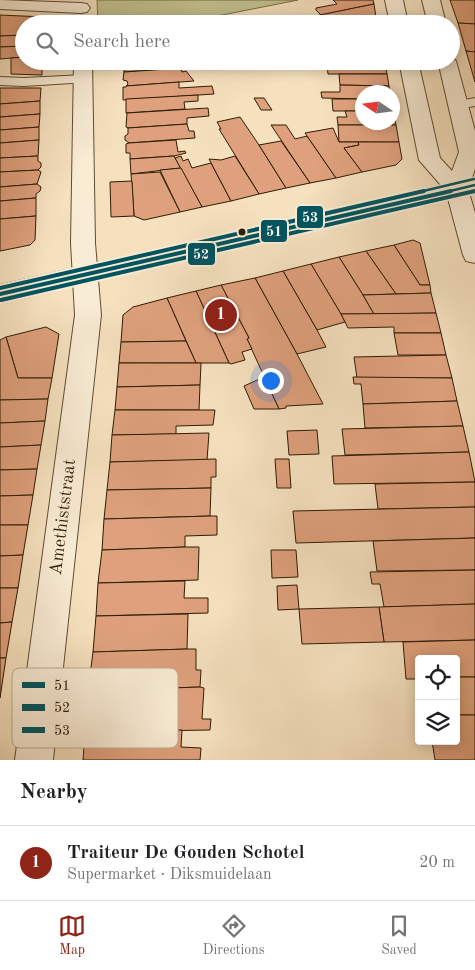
<!DOCTYPE html>
<meta charset="utf-8">
<style>
body{margin:0;font-family:"Old Standard TT",serif;background:#f2f2f2;color:#202124}
.controls{position:absolute;right:15px;bottom:15px;display:grid;overflow:hidden;border-radius:5px;box-shadow:0 2px 12px #0003}
.controls button{width:45px;height:45px;display:grid;place-items:center;padding:0;border:0;border-bottom:1px solid #e0e0e0;background:#fff;color:#202124;font:25px sans-serif}
.compass{position:absolute;left:355px;top:85px;width:45px;height:45px;border-radius:50%;background:#fff;box-shadow:0 2px 12px #0003;rotate:283deg}
.you{position:absolute;left:270px;top:380px;width:18px;height:18px;margin:-12px;border:4px solid #fff;border-radius:50%;background:#1a73e8;box-shadow:0 0 0 8px #1a73e833}
.badge{display:grid;place-items:center;width:32px;height:32px;border-radius:50%;background:#8f2418;color:#fff;font-size:16px;font-weight:700}
.pin{position:absolute;translate:-50% -50%;border:2px solid #fff;box-shadow:0 1px 5px #0006}
.list{margin:0;padding:0;list-style:none}
h2{display:flex;justify-content:space-between;align-items:center;height:65px;margin:0;padding:0 20px;font-size:21px}
h2 small{font-size:16px;font-weight:400;color:#757577}
.list li{display:grid;grid-template-columns:32px 1fr auto;gap:15px;align-items:center;box-sizing:border-box;height:75px;padding:0 20px;border-top:1px solid #e0e0e0}
.list b{display:block;font-size:19px;white-space:nowrap}
.list p{margin:0;font-size:16px;white-space:nowrap;color:#757577}
.list em{font-size:16px;font-style:normal;color:#757577}
.icon{flex:none;width:28px;height:28px;fill:none;stroke:currentColor;stroke-width:2;stroke-linecap:round;stroke-linejoin:round}
.map{position:relative;flex:none;width:475px;height:760px;overflow:hidden}
.search{position:absolute;background:#fff;box-shadow:0 2px 12px #0003;left:15px;right:15px;top:15px;height:55px;display:flex;align-items:center;gap:12px;box-sizing:border-box;padding:0 18px;border-radius:28px;color:#757577;font-size:19px}
.sheet{height:140px;background:#fff}
nav{display:flex;justify-content:space-around;align-items:center;box-sizing:border-box;height:70px;border-top:1px solid #e0e0e0;background:#fff;font-size:14px;color:#757577}
nav a{display:grid;justify-items:center;gap:2px}
nav .on{color:#8f2418}
.map>svg:first-child{display:block}
.green{fill:#c2c18e;stroke:#786e48}
.building{fill:#dfa17d;stroke:#2e1c03}
.lines{fill:none;stroke-linecap:round;stroke-linejoin:round}
.service-casing{stroke:#604d32;stroke-width:2}
.minor-casing{stroke:#604d32;stroke-width:2}
.tertiary-casing{stroke:#604d32;stroke-width:2}
.service{fill:#f9ecd5;fill-rule:evenodd}
.minor{fill:#f9ecd5;fill-rule:evenodd}
.tertiary{fill:#f9ecd5;fill-rule:evenodd}
.bus-1-far1-casing{stroke:#f9ecd5;stroke-width:5}
.bus-1-casing{stroke:#f9ecd5;stroke-width:8}
.bus-2-far1-casing{stroke:#f9ecd5;stroke-width:5}
.bus-2-casing{stroke:#f9ecd5;stroke-width:8}
.bus-3-far1-casing{stroke:#f9ecd5;stroke-width:5}
.bus-3-casing{stroke:#f9ecd5;stroke-width:8}
.bus-1-far1{stroke:#005460;stroke-width:2.5}
.bus-1{stroke:#005460;stroke-width:4}
.bus-2-far1{stroke:#005460;stroke-width:2.5}
.bus-2{stroke:#005460;stroke-width:4}
.bus-3-far1{stroke:#005460;stroke-width:2.5}
.bus-3{stroke:#005460;stroke-width:4}
.bus-dot{fill:#2e1c03;stroke:#f9ecd5;stroke-width:2}
.labels{text-anchor:middle;dominant-baseline:central;stroke-width:5;stroke-linejoin:round;paint-order:stroke}
.street-label{font-size:18px;fill:#2e1c03;stroke:#f9ecd5}
.key{fill:#f9ecd5;stroke:#bcae96;stroke-width:1}
.key-label{font-size:14px;fill:#2e1c03}
.line-badge{stroke:#f9ecd5;stroke-width:2}
.badge-label{font-size:14px;text-anchor:middle;font-weight:bold;fill:#fff}
</style>
<div class="map">
<svg width="475" height="760" viewBox="0 0 475 760">
<rect width="100%" height="100%" fill="#f6e1bf"/>
<filter id="stains"><feTurbulence type="fractalNoise" baseFrequency=".004" numOctaves="4"/><feColorMatrix values="0 0 0 0 .2 0 0 0 0 .09 0 0 0 0 .02 0 0 0 .5 -.17"/></filter>
<radialGradient id="worn" r=".72"><stop offset=".6" stop-color="#630" stop-opacity="0"/><stop offset="1" stop-color="#630" stop-opacity=".3"/></radialGradient>
<!-- green -->
<polygon class="green" points="97,0 298,0 177,24 98,24"/>
<!-- building -->
<g class="building">
<polygon points="333,0 373,0 374,4 321,15 316,10 316,8 337,4"/>
<polygon points="450,0 475,0 475,24 458,23"/>
<polygon points="374,4 377,24 315,24 315,16"/>
<polygon points="0,15 45,17 44,24 24,24 24,35 0,36"/>
<polygon points="458,23 475,24 475,52 466,51"/>
<polygon points="24,35 24,46 0,47 0,36"/>
<polygon points="24,46 24,57 0,59 0,47"/>
<polygon points="466,51 475,52 475,82"/>
<polygon points="24,57 24,61 42,61 42,75 11,74 11,58"/>
<polygon points="124,61 170,61 171,69 124,72"/>
<rect x="332" y="61" width="53" height="2"/>
<polygon points="327,63 385,63 387,74 328,74"/>
<polygon points="181,68 182,72 186,71 194,81 126,86 128,84 127,81 123,80 124,72"/>
<polygon points="339,74 387,74 389,86 340,85"/>
<polygon points="179,82 179,88 212,86 214,94 123,100 123,87 126,87 126,86"/>
<polygon points="340,85 389,86 390,92 362,92 362,99 322,98 321,92 340,92"/>
<polygon points="0,88 41,88 40,101 0,104"/>
<polygon points="198,95 198,101 184,102 185,109 126,113 126,99"/>
<polygon points="254,98 264,98 272,110 261,110"/>
<polygon points="332,99 362,99 362,111 333,111"/>
<polygon points="40,101 40,114 0,117 0,104"/>
<polygon points="208,108 209,116 187,118 187,124 128,128 126,127 127,113"/>
<polygon points="345,111 362,111 362,122 392,122 393,111 396,125 338,125 337,117 347,117"/>
<polygon points="40,114 39,127 0,130 0,117"/>
<polygon points="240,117 259,145 286,188 259,194 219,129 221,129 217,122"/>
<polygon points="187,124 189,131 194,131 195,138 129,143 125,140 125,136 128,134 128,128"/>
<polygon points="271,125 286,125 295,139 307,136 336,178 310,183"/>
<polygon points="338,125 396,125 399,142 339,142"/>
<polygon points="39,127 39,140 0,143 0,130"/>
<polygon points="333,128 339,142 358,142 359,145 344,148 362,172 336,178 305,133"/>
<polygon points="39,140 38,156 0,158 0,143"/>
<polygon points="176,140 178,152 185,151 186,153 174,156 130,159 130,153 126,153 126,144 129,143"/>
<polygon points="281,141 310,183 286,188 259,145"/>
<polygon points="358,142 399,142 402,159 396,165 362,172 344,148 359,145"/>
<polygon points="38,156 38,161 41,163 41,167 38,170 0,172 0,158"/>
<polygon points="174,156 181,168 131,174 130,159"/>
<polygon points="181,156 183,161 188,159 192,168 211,163 231,201 202,207 175,158"/>
<polygon points="235,156 259,194 231,201 209,159 221,160"/>
<polygon points="181,168 202,207 180,212 160,170"/>
<polygon points="38,170 41,172 37,184 0,187 0,172"/>
<polygon points="160,172 180,212 144,220 134,216 131,174"/>
<polygon points="132,181 134,216 111,217 110,182"/>
<polygon points="37,184 41,187 40,191 36,194 36,198 0,201 0,187"/>
<polygon points="36,198 36,216 0,219 0,201"/>
<polygon points="36,216 35,240 30,245 0,251 0,219"/>
<polygon points="413,240 420,243 430,285 420,285 394,245"/>
<polygon points="394,245 420,285 430,285 431,293 396,294 366,251"/>
<polygon points="366,251 396,294 363,295 339,257"/>
<polygon points="339,257 363,295 374,314 341,314 311,264"/>
<polygon points="311,264 341,314 345,322 317,330 283,271"/>
<polygon points="283,271 317,330 326,347 297,354 255,278"/>
<polygon points="255,278 297,354 323,404 286,406 286,408 279,409 247,339 249,338 221,285"/>
<polygon points="221,285 249,338 247,339 252,349 242,352 245,360 231,364 229,363 196,291"/>
<polygon points="196,291 229,363 196,363 167,298"/>
<polygon points="431,293 436,313 374,314 363,295"/>
<polygon points="167,298 186,341 121,342 123,315 133,307"/>
<polygon points="436,313 441,333 394,333 394,327 348,328 341,314"/>
<polygon points="46,327 59,334 52,378 18,378 6,337"/>
<polygon points="394,333 441,333 446,355 398,355"/>
<polygon points="6,337 18,378 52,378 48,399 0,400 0,340"/>
<polygon points="186,341 196,363 119,363 121,342"/>
<polygon points="446,355 452,378 357,378 354,357"/>
<polygon points="119,363 201,363 200,385 117,387"/>
<polygon points="264,377 279,409 254,409 244,386"/>
<polygon points="353,377 452,378 457,401 363,404 361,384 354,384"/>
<polygon points="200,385 199,410 115,410 117,387"/>
<polygon points="48,399 45,421 0,423 0,400"/>
<polygon points="457,401 463,426 365,428 363,404"/>
<polygon points="115,410 215,410 213,425 176,426 176,434 112,435"/>
<polygon points="45,421 41,445 0,447 0,423"/>
<polygon points="463,426 469,452 345,455 342,429"/>
<polygon points="317,430 319,454 289,455 287,431"/>
<polygon points="209,433 207,460 110,462 112,435"/>
<polygon points="41,445 37,469 0,470 0,447"/>
<polygon points="469,452 475,482 334,484 332,456"/>
<polygon points="216,459 216,477 211,477 211,488 107,490 110,462"/>
<polygon points="275,459 289,459 291,488 277,488"/>
<polygon points="37,469 33,495 0,496 0,470"/>
<polygon points="475,482 475,507 378,509 375,484"/>
<polygon points="211,488 210,516 104,519 107,490"/>
<polygon points="33,495 28,525 0,525 0,496"/>
<polygon points="475,507 475,538 296,543 293,511"/>
<polygon points="210,516 217,516 217,535 185,536 185,547 102,550 104,519"/>
<polygon points="0,525 28,525 23,555 0,556"/>
<polygon points="475,538 475,570 377,571 373,541"/>
<polygon points="185,547 199,547 198,580 98,583 102,550"/>
<polygon points="271,550 296,550 298,577 272,578"/>
<polygon points="23,555 18,588 0,588 0,556"/>
<polygon points="475,570 475,604 384,607 380,584 372,584 370,572"/>
<polygon points="185,581 184,598 208,598 208,613 96,616 98,583"/>
<polygon points="297,585 299,609 278,610 277,586"/>
<polygon points="0,588 18,588 12,622 0,623"/>
<polygon points="475,604 475,640 384,642 379,607"/>
<polygon points="379,607 384,642 302,644 299,609"/>
<polygon points="188,614 187,649 93,652 96,616"/>
<polygon points="12,622 6,658 0,658 0,623"/>
<polygon points="475,640 475,677 456,677 456,659 419,659 419,679 406,679 403,642"/>
<polygon points="187,649 196,649 196,670 201,670 200,687 88,691 93,652"/>
<polygon points="0,658 6,658 0,698"/>
<rect x="456" y="677" width="19" height="38"/>
<polygon points="200,687 204,688 202,719 211,719 210,730 85,732 88,691"/>
<polygon points="456,715 475,715 475,760 435,760 432,741 456,741"/>
<polygon points="182,730 181,747 201,748 200,760 83,760 85,732"/>
</g>
<g class="lines">
<defs>
<g id="service">
<polygon points="84,75 88,76 90,79 88,82 24,86 0,85 0,77 24,78"/>
<polygon points="475,98 475,106 458,109 452,105 453,102"/>
</g>
<g id="minor">
<polygon points="0,0 81,3 87,4 90,8 87,12 81,13 0,9"/>
<polygon points="385,0 403,0 408,24 390,24"/>
<polygon points="422,0 440,0 446,24 428,24"/>
<polygon points="451,56 456,61 475,131 475,169 468,189 475,213 475,263 466,261 463,255 446,191 419,160 399,61 418,61 440,158 452,171 459,152 438,61 451,61"/>
<polygon points="74,61 92,61 95,243 101,315 53,760 15,760 75,315 71,243"/>
</g>
<polygon id="tertiary" points="475,178 475,192 0,303 0,285"/>
</defs>
<!-- service casing -->
<use href="#service" class="service-casing"/>
<!-- minor casing -->
<use href="#minor" class="minor-casing"/>
<!-- tertiary casing -->
<use href="#tertiary" class="tertiary-casing"/>
<!-- service -->
<use href="#service" class="service"/>
<!-- minor -->
<use href="#minor" class="minor"/>
<!-- tertiary -->
<use href="#tertiary" class="tertiary"/>
<defs>
<polyline id="bus-1-far1" points="446,192 475,185"/>
<polyline id="bus-1" points="0,294 451,191"/>
<polyline id="bus-2-far1" points="472,192 475,191"/>
<polyline id="bus-2" points="1,300 475,191"/>
<polyline id="bus-3-far1" points="419,192 474,179"/>
<polyline id="bus-3" points="0,288 424,191"/>
</defs>
<!-- bus-1-far1 casing -->
<use href="#bus-1-far1" class="bus-1-far1-casing"/>
<!-- bus-1 casing -->
<use href="#bus-1" class="bus-1-casing"/>
<!-- bus-2-far1 casing -->
<use href="#bus-2-far1" class="bus-2-far1-casing"/>
<!-- bus-2 casing -->
<use href="#bus-2" class="bus-2-casing"/>
<!-- bus-3-far1 casing -->
<use href="#bus-3-far1" class="bus-3-far1-casing"/>
<!-- bus-3 casing -->
<use href="#bus-3" class="bus-3-casing"/>
<!-- bus-1-far1 -->
<use href="#bus-1-far1" class="bus-1-far1"/>
<!-- bus-1 -->
<use href="#bus-1" class="bus-1"/>
<!-- bus-2-far1 -->
<use href="#bus-2-far1" class="bus-2-far1"/>
<!-- bus-2 -->
<use href="#bus-2" class="bus-2"/>
<!-- bus-3-far1 -->
<use href="#bus-3-far1" class="bus-3-far1"/>
<!-- bus-3 -->
<use href="#bus-3" class="bus-3"/>
</g>
<!-- markers -->
<circle class="bus-dot" cx="242" cy="232" r="4.5"/>
<g class="labels">
<!-- street labels -->
<g class="street-label">
<text transform="translate(63 517) rotate(-83)">Amethiststraat</text>
</g>
</g>
<!-- legend -->
<rect x="12" y="668" width="166" height="80" rx="8" class="key"/>
<rect x="22" y="682" width="23" height="6" fill="#005460"/>
<rect x="22" y="704" width="23" height="7" fill="#005460"/>
<rect x="22" y="727" width="23" height="6" fill="#005460"/>
<g class="key-label">
<text x="54" y="690">51</text>
<text x="54" y="712">52</text>
<text x="54" y="735">53</text>
</g>
<g class="line-badge">
<rect x="296" y="205" width="28" height="24" rx="5" fill="#005460"/>
<rect x="260" y="219" width="28" height="24" rx="5" fill="#005460"/>
<rect x="187" y="242" width="29" height="24" rx="5" fill="#005460"/>
</g>
<g class="badge-label">
<text x="310" y="222">53</text>
<text x="274" y="236">51</text>
<text x="201" y="259">52</text>
</g>
<rect width="100%" height="100%" filter="url(#stains)"/>
<rect width="100%" height="100%" fill="url(#worn)"/>
</svg>
<div class="controls">
<button><svg class="icon" aria-label="locate" viewBox="0 0 24 24"><circle cx="12" cy="12" r="6"/><path d="M12 2v4M12 18v4M2 12h4M18 12h4"/></svg></button>
<button><svg class="icon" aria-label="layers" viewBox="0 0 24 24"><path d="M12 4l9 5-9 5-9-5zM3 14l9 5 9-5"/></svg></button>
</div>
<svg class="compass" viewBox="-18 -18 36 36"><path d="M0-13l5 13h-10z" fill="#e53935"/><path d="M0 13l5-13h-10z" fill="#757577"/></svg>
<div class="you"></div>
<div class="pin badge" style="left:221px;top:315px">1</div>
<div class="search"><svg class="icon" aria-label="search" viewBox="0 0 24 24"><circle cx="10" cy="10" r="6"/><path d="M15 15l6 6"/></svg>Search here</div>
</div>
<section class="sheet">
<h2>Nearby<small></small></h2>
<ul class="list">
<li><span class="badge">1</span><div><b>Traiteur De Gouden Schotel</b><p>Supermarket · Diksmuidelaan</p></div><em>20 m</em></li>
</ul>
</section>
<nav>
<a class="on"><svg class="icon" aria-label="map" viewBox="0 0 24 24"><path d="M3 6l6-2 6 2 6-2v14l-6 2-6-2-6 2zM9 4v14M15 6v14"/></svg>Map</a>
<a><svg class="icon" aria-label="directions" viewBox="0 0 24 24"><path d="M12 3l9 9-9 9-9-9zM9 14v-3h6M13 9l2 2-2 2"/></svg>Directions</a>
<a><svg class="icon" aria-label="saved" viewBox="0 0 24 24"><path d="M7 4h10v16l-5-4-5 4z"/></svg>Saved</a>
</nav>
